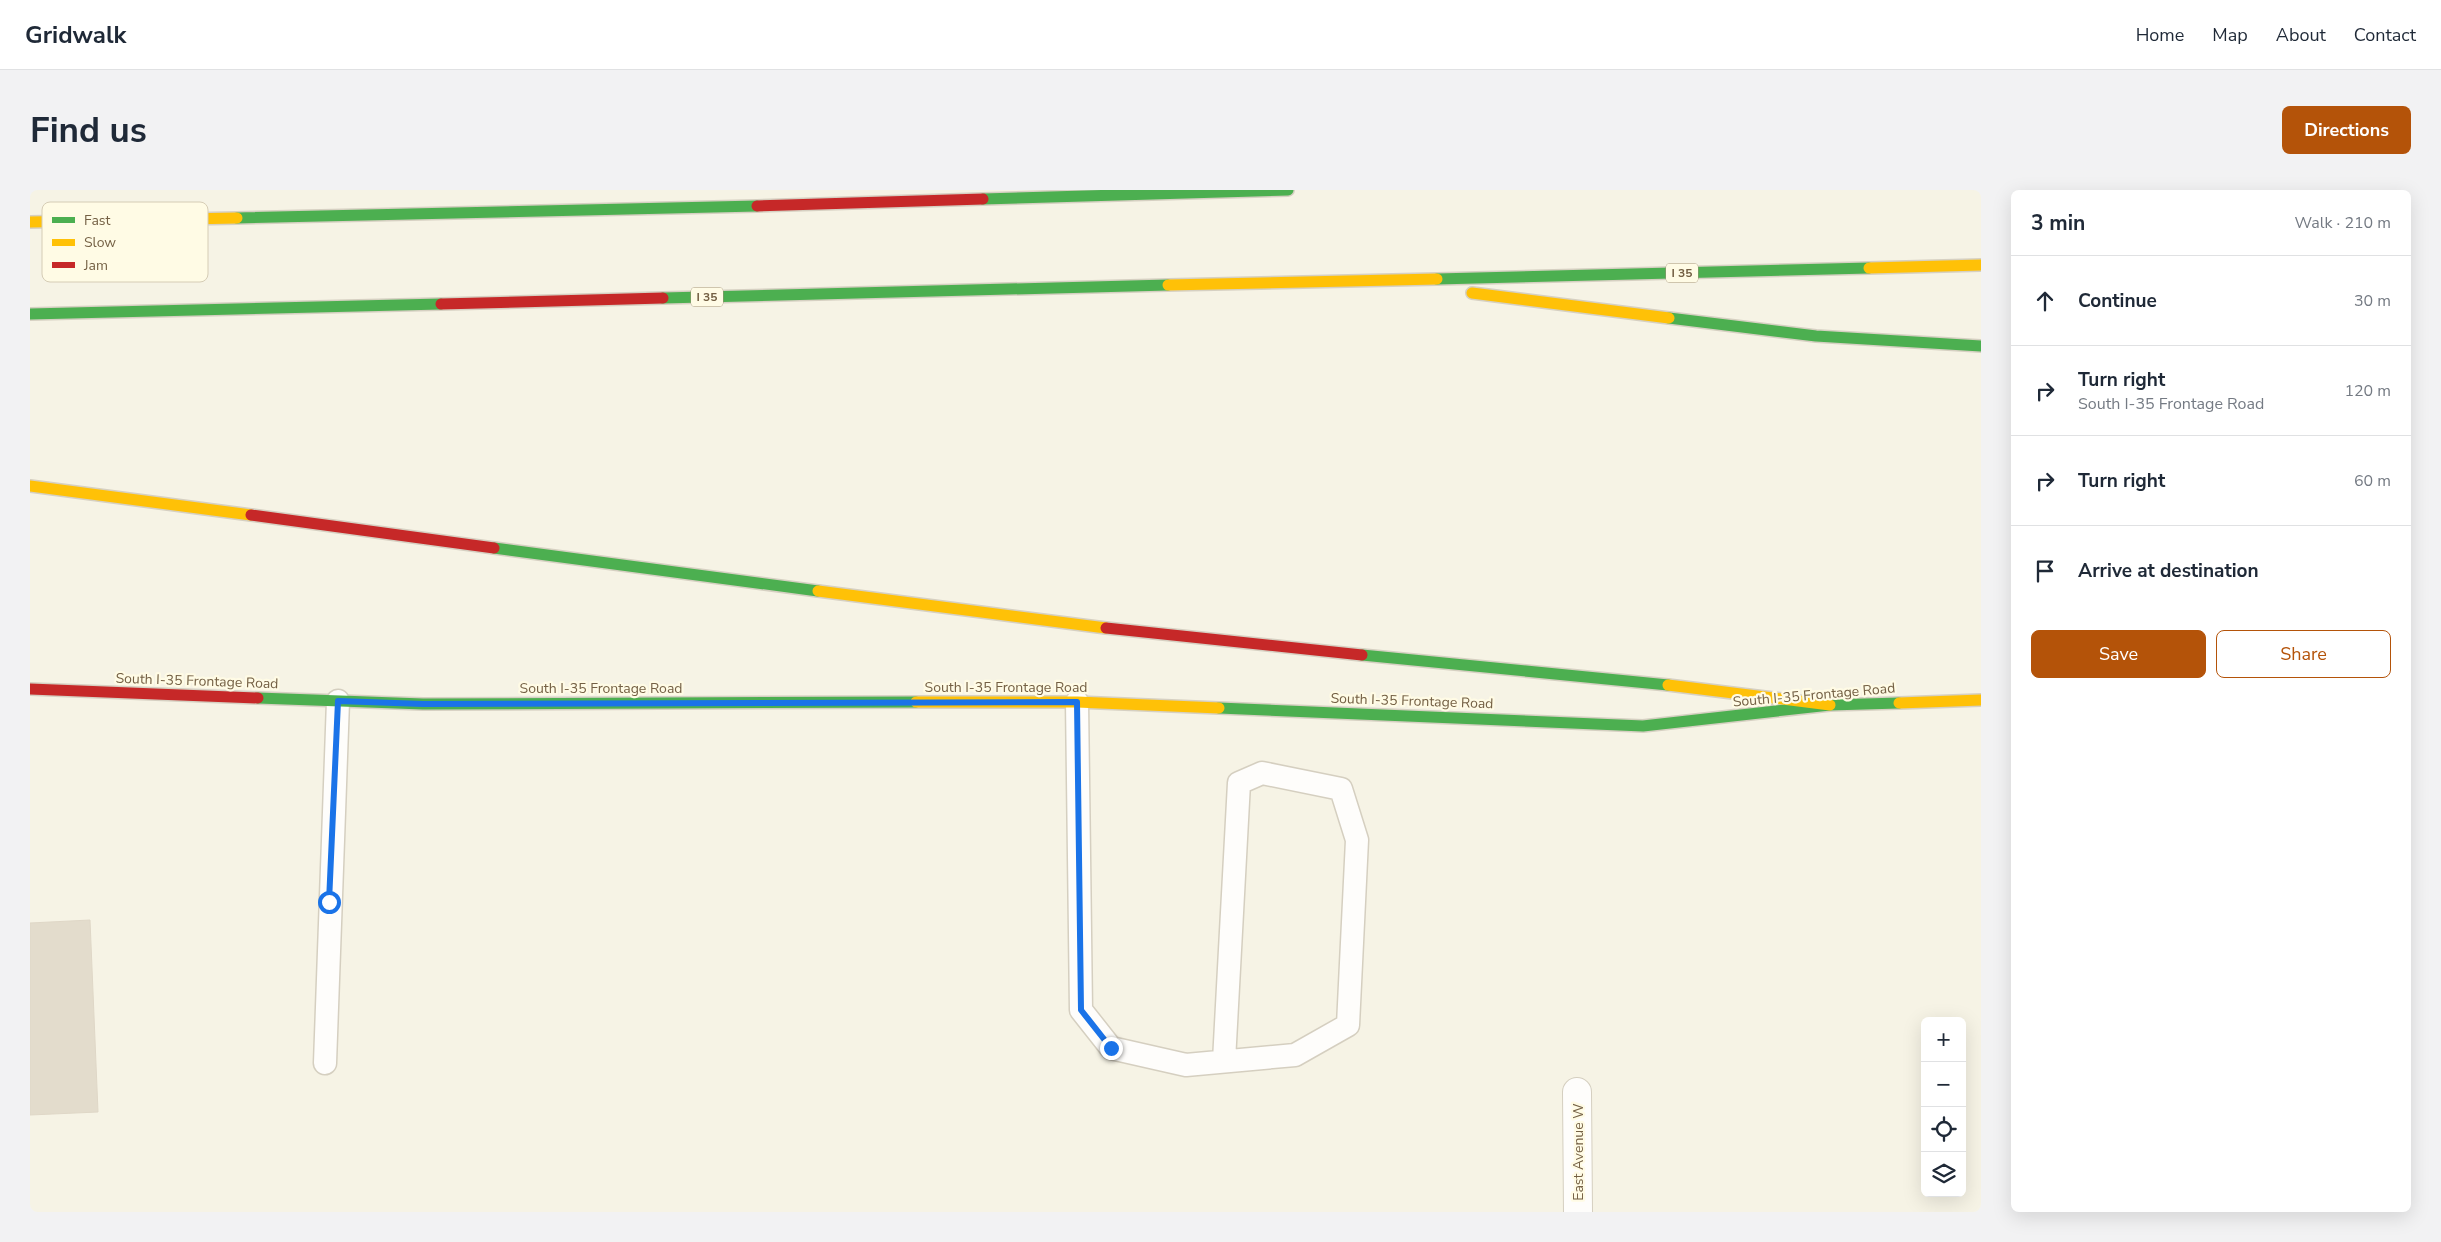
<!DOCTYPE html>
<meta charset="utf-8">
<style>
body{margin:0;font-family:"Nunito Sans",sans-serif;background:#f2f2f3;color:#1f2937}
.controls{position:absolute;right:15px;bottom:15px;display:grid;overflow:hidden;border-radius:8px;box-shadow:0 5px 20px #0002}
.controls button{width:45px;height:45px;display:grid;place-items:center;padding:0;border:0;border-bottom:1px solid #e0e1e3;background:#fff;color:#1f2937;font:25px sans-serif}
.stop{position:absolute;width:15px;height:15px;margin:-11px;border:4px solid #1a73e8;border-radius:50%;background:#fff}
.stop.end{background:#1a73e8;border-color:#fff;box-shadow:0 1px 5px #0008}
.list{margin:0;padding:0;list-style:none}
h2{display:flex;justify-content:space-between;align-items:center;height:65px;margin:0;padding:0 20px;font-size:21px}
h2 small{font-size:16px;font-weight:400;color:#747a83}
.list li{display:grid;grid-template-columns:32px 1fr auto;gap:15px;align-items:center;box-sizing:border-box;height:90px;padding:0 20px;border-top:1px solid #e0e1e3}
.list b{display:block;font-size:19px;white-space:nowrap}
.list p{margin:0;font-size:16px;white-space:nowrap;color:#747a83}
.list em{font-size:16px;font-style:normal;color:#747a83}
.actions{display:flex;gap:10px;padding:15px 20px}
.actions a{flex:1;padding:11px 0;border:1px solid #b45309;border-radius:8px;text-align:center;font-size:18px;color:#b45309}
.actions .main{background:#b45309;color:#fff}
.icon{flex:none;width:28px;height:28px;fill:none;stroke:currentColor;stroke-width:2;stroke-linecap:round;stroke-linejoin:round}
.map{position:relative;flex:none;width:1951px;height:1022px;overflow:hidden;border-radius:8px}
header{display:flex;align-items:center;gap:30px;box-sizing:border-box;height:70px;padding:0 25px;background:#fff;border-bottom:1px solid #e0e1e3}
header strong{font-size:24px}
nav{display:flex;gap:28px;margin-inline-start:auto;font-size:18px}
.intro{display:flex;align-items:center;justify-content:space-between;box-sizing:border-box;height:120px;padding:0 30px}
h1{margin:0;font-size:35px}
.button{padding:12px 22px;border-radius:8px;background:#b45309;color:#fff;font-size:18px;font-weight:700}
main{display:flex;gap:30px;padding:0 30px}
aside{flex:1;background:#fff;border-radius:8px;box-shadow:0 5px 20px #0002}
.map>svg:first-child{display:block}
.building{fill:#e3dccc;stroke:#dfd7c7}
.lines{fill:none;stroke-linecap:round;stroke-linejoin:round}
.lane-casing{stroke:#d5cfc0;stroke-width:25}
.street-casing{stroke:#d5cfc0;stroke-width:30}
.fast-casing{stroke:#d6d0c2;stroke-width:14}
.slow-casing{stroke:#d6d0c2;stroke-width:14}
.jam-casing{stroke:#d6d0c2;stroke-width:14}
.lane{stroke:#fefdfb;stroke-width:22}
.street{stroke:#fefdfb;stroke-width:28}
.fast{stroke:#4caf50;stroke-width:11}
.slow{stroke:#ffc107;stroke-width:11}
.jam{stroke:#c62828;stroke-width:11}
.route{stroke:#1a73e8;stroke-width:6}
.labels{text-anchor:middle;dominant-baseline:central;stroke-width:4.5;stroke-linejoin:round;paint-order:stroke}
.shield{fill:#fffbe5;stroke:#9e8e74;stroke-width:1}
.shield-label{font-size:12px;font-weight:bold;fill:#746044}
.street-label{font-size:14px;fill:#746044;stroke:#fffbe5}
.key{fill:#fffbe5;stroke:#d5ccb5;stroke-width:1}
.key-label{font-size:14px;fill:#746044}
</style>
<header>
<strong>Gridwalk</strong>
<nav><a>Home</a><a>Map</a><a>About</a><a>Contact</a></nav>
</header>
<div class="intro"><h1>Find us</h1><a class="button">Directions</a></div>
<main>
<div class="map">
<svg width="1951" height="1022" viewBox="0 0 1951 1022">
<rect width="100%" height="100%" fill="#f6f3e5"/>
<!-- building -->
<polygon class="building" points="60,730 68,922 0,925 0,733"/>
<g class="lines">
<defs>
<g id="lane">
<polyline points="1047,512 1051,820 1081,858 1156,875 1265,865 1318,835 1327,650 1311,599 1232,583 1209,593 1194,871"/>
<polyline points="295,873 308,511"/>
</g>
<polyline id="street" points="1547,902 1548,1022"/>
<g id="fast">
<polyline points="953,9 1258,0"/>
<polyline points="207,28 727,16"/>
<polyline points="1407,89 1839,78"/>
<polyline points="633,108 1138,95"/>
<polyline points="0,124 411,114"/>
<polyline points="1639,128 1786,146 1951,156"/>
<polyline points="464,358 788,401"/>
<polyline points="1332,465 1638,495"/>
<polyline points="228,508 393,514 886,512"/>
<polyline points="1189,518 1613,536 1800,515 1869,513"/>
</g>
<g id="slow">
<polyline points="0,32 207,28"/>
<polyline points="1839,78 1951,75"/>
<polyline points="1138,95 1407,89"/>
<polyline points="1442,103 1639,128"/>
<polyline points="0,296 221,325"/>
<polyline points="788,401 1076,438"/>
<polyline points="1638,495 1800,515"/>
<polyline points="886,512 1047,512 1189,518"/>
<polyline points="1869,513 1951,510"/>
</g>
<g id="jam">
<polyline points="727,16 953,9"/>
<polyline points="411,114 633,108"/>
<polyline points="221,325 464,358"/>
<polyline points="1076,438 1332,465"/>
<polyline points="0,499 228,508"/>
</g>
</defs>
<!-- lane casing -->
<use href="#lane" class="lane-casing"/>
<!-- street casing -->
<use href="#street" class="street-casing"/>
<!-- fast casing -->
<use href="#fast" class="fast-casing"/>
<!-- slow casing -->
<use href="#slow" class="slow-casing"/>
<!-- jam casing -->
<use href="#jam" class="jam-casing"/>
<!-- lane -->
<use href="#lane" class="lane"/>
<!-- street -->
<use href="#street" class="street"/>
<!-- fast -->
<use href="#fast" class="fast"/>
<!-- slow -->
<use href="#slow" class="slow"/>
<!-- jam -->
<use href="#jam" class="jam"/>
</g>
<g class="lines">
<!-- route -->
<polyline class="route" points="299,712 308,511 393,514 1047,512 1051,820 1081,858"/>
</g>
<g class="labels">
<!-- shield labels -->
<g class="shield">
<rect x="1636" y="73.5" width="32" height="19" rx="4"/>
<rect x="661" y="97.5" width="32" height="19" rx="4"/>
</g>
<g class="shield-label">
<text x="1652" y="83">I 35</text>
<text x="677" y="107">I 35</text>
</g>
<!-- street labels -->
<g class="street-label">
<text transform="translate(167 491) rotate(2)">South I-35 Frontage Road</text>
<text x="976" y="497">South I-35 Frontage Road</text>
<text x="571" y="498">South I-35 Frontage Road</text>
<text transform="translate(1784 505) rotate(-5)">South I-35 Frontage Road</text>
<text transform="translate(1382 511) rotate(2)">South I-35 Frontage Road</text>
<text transform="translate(1548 962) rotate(-90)">East Avenue W</text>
</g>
</g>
<!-- legend -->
<rect x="12" y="12" width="166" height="80" rx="8" class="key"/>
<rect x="22" y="27" width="23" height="6" fill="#4caf50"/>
<rect x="22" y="49" width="23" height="7" fill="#ffc107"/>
<rect x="22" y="72" width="23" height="6" fill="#c62828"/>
<g class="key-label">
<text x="54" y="35">Fast</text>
<text x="54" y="57">Slow</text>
<text x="54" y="80">Jam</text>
</g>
</svg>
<div class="controls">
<button>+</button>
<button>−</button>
<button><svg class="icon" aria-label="locate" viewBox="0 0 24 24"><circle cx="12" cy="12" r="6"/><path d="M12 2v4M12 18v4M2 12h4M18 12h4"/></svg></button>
<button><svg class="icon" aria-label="layers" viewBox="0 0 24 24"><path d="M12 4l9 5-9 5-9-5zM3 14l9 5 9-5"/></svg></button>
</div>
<div class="stop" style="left:299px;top:712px"></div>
<div class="stop end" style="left:1081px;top:858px"></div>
</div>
<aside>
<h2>3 min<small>Walk · 210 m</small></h2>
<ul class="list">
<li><svg class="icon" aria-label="ahead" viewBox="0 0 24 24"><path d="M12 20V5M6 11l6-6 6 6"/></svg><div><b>Continue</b></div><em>30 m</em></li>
<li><svg class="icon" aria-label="right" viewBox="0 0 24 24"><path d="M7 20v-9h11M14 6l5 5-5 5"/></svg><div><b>Turn right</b><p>South I-35 Frontage Road</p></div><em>120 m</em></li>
<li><svg class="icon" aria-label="right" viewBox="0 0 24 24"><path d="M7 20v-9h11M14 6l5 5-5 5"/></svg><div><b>Turn right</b></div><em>60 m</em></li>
<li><svg class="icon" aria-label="arrive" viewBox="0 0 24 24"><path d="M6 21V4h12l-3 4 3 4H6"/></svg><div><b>Arrive at destination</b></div></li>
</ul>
<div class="actions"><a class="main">Save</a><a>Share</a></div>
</aside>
</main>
